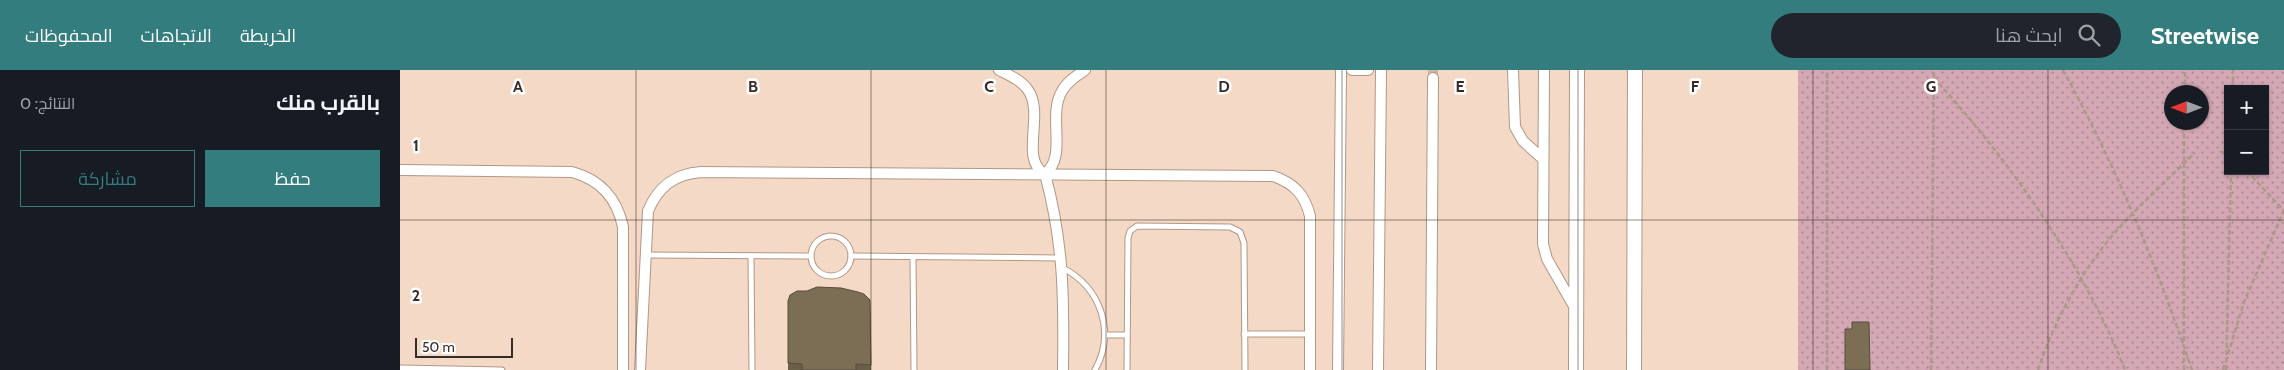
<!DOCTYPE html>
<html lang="ar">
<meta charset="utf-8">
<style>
body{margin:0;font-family:Cabin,Cairo,sans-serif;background:#20242c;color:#f1f3f6;direction:rtl}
.controls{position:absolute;right:15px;top:15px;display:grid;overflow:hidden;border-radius:0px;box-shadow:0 1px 4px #0004}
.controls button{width:45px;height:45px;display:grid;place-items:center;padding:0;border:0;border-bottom:1px solid #363941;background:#171b24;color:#f1f3f6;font:25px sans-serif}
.compass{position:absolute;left:1764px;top:15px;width:45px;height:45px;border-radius:50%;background:#171b24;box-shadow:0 1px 4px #0004;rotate:270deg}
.scale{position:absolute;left:15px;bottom:12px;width:98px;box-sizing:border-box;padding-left:5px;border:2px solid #362c25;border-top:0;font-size:14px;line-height:18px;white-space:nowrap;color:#362c25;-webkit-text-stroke:4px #fff;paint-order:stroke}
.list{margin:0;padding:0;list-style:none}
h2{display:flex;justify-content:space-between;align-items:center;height:65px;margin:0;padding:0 20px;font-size:21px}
h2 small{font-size:16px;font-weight:400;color:#9ea1a6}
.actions{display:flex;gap:10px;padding:15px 20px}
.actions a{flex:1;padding:11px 0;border:1px solid #337d7f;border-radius:0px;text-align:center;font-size:18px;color:#337d7f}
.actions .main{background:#337d7f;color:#fff}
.icon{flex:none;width:28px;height:28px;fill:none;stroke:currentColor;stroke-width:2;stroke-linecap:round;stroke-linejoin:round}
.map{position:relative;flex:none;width:1884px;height:300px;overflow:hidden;direction:ltr}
header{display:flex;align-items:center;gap:30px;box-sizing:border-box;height:70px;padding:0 25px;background:#337d7f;color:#fff}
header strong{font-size:24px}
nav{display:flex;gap:28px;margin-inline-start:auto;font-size:18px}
.search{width:350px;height:45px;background:#20242c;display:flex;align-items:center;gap:12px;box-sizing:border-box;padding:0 18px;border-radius:28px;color:#9ea1a6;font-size:19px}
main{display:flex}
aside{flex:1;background:#171b24}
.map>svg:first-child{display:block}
.park{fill:url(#park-dots);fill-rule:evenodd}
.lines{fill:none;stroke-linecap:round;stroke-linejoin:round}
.street-tunnel{stroke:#ceb6a6;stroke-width:10;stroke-dasharray:10 5;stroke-linecap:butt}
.lane-casing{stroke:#b19785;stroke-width:7}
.street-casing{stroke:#b19785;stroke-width:12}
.secondary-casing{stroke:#b19785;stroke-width:16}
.path{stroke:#ad998a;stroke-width:2.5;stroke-dasharray:5 2.5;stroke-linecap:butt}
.lane{stroke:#fff;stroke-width:5}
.street{stroke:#fff;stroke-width:10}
.secondary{stroke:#fff;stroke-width:14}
.wall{fill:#6a5f49}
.building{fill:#7b6e55;stroke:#564d3c}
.grid{fill:none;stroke:#362c25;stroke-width:1;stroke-opacity:0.55}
.grid-label{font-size:16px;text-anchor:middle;font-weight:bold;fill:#362c25;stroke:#fff;stroke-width:5;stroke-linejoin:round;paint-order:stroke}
</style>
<header>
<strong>Streetwise</strong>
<div class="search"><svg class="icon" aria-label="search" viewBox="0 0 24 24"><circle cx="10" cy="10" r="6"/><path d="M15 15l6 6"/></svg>ابحث هنا</div>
<nav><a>الخريطة</a><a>الاتجاهات</a><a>المحفوظات</a></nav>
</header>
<main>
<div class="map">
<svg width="1884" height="300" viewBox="0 0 1884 300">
<defs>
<pattern id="park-dots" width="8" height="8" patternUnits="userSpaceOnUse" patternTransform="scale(1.25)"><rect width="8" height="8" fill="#d3a7b4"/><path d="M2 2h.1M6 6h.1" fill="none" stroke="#ac8892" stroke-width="1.8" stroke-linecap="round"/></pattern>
</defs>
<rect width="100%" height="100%" fill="#f4d9c6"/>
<!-- park -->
<path class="park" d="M1398,0H1884V300H1398ZM1828,19H1865V101H1828ZM1772,22H1802V52H1772Z"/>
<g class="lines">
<!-- street-tunnel -->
<polyline class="street-tunnel" points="1033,0 1033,8"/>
<defs>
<g id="lane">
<circle cx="431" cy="186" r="20"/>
<polyline points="245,185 411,186"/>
<polyline points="351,186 352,300"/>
<polyline points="451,186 661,188"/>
<polyline points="513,187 514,300"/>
<path d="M663,198C701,218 716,262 695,300"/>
<polyline points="844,264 910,264"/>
<polyline points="705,265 727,265"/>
<polyline points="0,298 102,300"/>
<polyline points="727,300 728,168 730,161 737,156 830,157 840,162 844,173 845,300"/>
</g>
<g id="street">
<path d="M599,0C609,5 621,10 628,20C645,44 619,90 645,104C664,174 664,229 663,300"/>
<polyline points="952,0 968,0"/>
<polyline points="1113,0 1115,57 1123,71 1143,89"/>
<polyline points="1144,0 1143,174 1147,189 1175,238"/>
<path d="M0,100L172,102C201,110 217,128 223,157V300"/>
<path d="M645,104C668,86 647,46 662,21C667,12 676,6 685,0"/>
<path d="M240,300L248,141C258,117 274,104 301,102L873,106C894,113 905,125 910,146V300"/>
<polyline points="938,300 941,0"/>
<polyline points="978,300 981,0"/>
<polyline points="1031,300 1033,8"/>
</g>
<g id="secondary">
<polyline points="1176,300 1177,0"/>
<polyline points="1234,300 1235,0"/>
</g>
</defs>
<!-- lane casing -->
<use href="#lane" class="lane-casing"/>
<!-- street casing -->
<use href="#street" class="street-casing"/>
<!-- secondary casing -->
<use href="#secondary" class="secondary-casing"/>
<!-- path -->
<g class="path">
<path d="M1663,0C1716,96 1757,196 1792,300"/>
<path d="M1534,8C1609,90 1685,197 1725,300"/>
<polyline points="1833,19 1833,0"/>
<polyline points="1785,22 1785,0"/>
<polyline points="1820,81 1828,86"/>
<polyline points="1847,101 1884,141"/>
<polyline points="1784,271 1784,52"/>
<polyline points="1828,284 1844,232 1884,140"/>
<polyline points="1427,300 1427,0"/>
<polyline points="1531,300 1534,0"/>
<path d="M1638,300C1655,249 1683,198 1719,158C1743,132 1769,108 1795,83"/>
<polyline points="1784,300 1784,279"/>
<polyline points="1823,300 1825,292"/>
<polyline points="1826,300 1831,101"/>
</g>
<!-- lane -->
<use href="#lane" class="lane"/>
<!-- street -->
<use href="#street" class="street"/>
<!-- secondary -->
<use href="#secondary" class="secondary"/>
</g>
<!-- wall -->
<polygon class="wall" points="470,230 471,300 388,300 388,231"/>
<!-- building -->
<g class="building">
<polygon points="417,217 441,218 458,222 464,224 470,230 471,295 456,294 456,300 402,300 402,294 388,293 388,231 390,225 397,221 407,221"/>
<polygon points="1452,252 1469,252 1470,300 1445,300 1445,259 1452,259"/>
</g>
<!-- grid -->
<path class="grid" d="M236,0V300M471,0V300M706,0V300M942,0V300M1178,0V300M1413,0V300M1648,0V300M0,150H1884"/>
<g class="grid-label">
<text x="118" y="22">A</text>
<text x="353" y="22">B</text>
<text x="589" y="22">C</text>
<text x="824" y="22">D</text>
<text x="1060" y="22">E</text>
<text x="1295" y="22">F</text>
<text x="1531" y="22">G</text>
<text x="16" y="81">1</text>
<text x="16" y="231">2</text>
</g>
</svg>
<div class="controls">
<button>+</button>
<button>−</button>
</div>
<svg class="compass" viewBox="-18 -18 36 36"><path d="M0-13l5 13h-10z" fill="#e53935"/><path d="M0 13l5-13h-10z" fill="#9ea1a6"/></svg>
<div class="scale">50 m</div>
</div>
<aside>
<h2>بالقرب منك<small>النتائج: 0</small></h2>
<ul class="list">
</ul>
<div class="actions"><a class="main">حفظ</a><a>مشاركة</a></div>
</aside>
</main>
